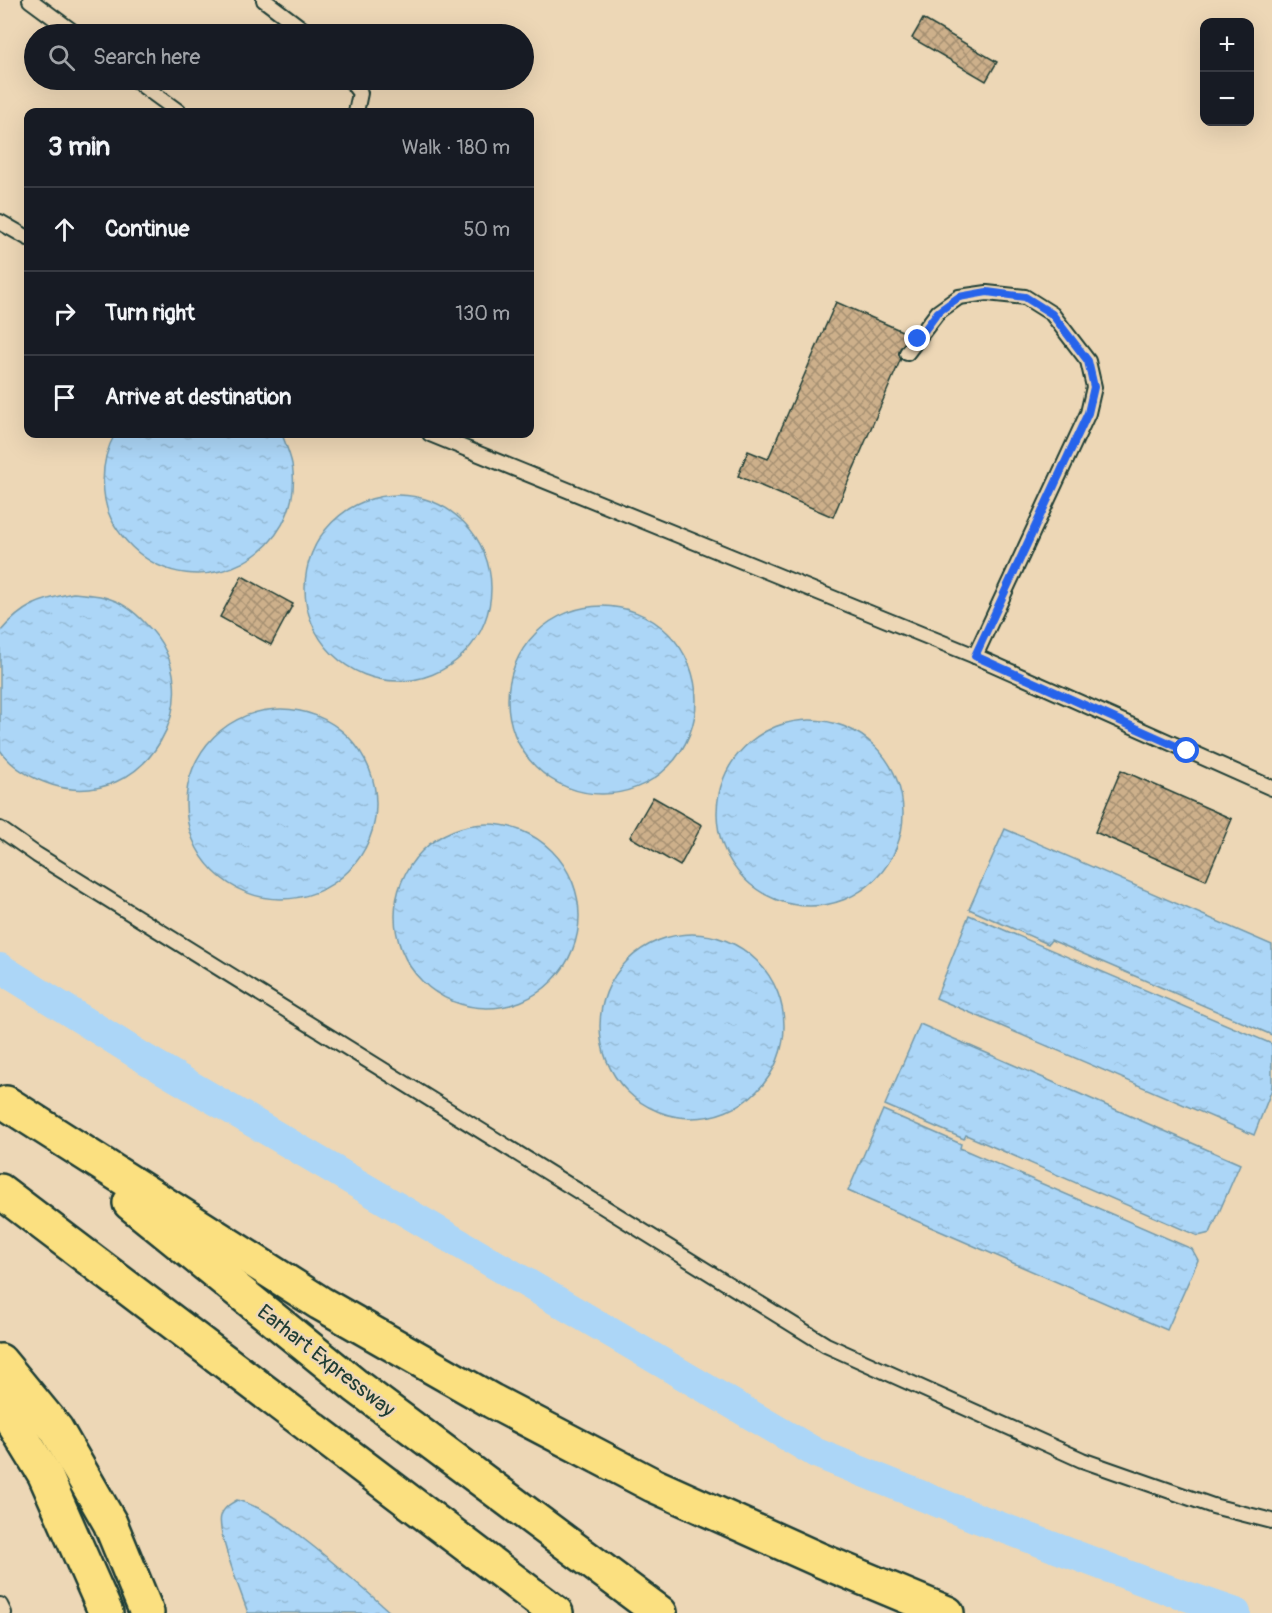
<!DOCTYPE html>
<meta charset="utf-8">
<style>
body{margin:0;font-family:Pangolin,sans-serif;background:#242831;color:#f1f3f6}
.controls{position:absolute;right:18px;top:18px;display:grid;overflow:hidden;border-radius:12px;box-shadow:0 6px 24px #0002}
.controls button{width:54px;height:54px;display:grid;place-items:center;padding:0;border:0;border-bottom:2px solid #363941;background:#171b24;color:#f1f3f6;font:30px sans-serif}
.stop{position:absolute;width:18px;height:18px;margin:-14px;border:4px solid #2563eb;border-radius:50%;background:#fff}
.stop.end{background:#2563eb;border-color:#fff;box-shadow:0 2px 6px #0008}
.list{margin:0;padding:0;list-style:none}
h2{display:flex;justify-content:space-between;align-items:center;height:78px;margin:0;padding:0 24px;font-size:26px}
h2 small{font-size:20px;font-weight:400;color:#9ea1a6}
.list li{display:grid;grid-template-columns:39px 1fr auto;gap:18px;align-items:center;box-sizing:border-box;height:84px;padding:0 24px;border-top:2px solid #363941}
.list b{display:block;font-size:22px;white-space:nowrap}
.list em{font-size:20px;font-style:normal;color:#9ea1a6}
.icon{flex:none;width:33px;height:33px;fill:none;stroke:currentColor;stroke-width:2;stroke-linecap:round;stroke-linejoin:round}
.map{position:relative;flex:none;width:1272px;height:1613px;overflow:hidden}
.search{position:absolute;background:#171b24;box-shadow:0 6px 24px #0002;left:24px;top:24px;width:510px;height:66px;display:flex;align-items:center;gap:15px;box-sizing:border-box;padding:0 21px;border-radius:33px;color:#9ea1a6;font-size:22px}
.panel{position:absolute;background:#171b24;box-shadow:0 6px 24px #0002;left:24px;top:108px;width:510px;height:330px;border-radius:12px}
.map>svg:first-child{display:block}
.water{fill:url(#water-ripples);stroke:#7499a9;stroke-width:1.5}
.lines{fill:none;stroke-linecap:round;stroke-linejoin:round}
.canal{stroke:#acd6f7;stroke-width:30}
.building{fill:url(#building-cross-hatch);stroke:#1f3d34;stroke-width:1.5}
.lane-casing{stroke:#1f3d34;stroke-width:18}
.highway-casing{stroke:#1f3d34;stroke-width:38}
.lane{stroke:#edd7b6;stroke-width:14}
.highway{stroke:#fbe080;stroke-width:33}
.route{stroke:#2563eb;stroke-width:8}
.labels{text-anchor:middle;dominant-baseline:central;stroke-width:5;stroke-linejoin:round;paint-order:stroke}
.street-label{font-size:21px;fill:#1f3d34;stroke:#edd7b6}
</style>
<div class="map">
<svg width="1272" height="1613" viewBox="0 0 1272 1613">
<defs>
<pattern id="water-ripples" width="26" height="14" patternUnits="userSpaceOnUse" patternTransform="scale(1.5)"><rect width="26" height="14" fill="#acd6f7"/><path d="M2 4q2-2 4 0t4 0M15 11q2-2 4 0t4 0" fill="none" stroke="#94b9d4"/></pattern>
<pattern id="building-cross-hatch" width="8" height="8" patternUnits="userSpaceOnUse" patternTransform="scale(1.5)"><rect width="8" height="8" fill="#cdb08b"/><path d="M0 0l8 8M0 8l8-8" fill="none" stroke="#a69072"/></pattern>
</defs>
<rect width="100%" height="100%" fill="#edd7b6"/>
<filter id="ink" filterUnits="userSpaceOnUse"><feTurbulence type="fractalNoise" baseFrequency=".0167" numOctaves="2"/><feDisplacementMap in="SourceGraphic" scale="12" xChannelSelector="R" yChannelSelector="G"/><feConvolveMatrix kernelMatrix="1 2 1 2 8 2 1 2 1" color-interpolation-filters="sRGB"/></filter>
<g filter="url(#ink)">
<!-- water -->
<g class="water">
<path d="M115,434H282C285,443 290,454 292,464C307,554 197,610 132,547C119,534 108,518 105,500C101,476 103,455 115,434Z"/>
<circle cx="398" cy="588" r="93"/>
<path d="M73,593C83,594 94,594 104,597C120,601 135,612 146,624C216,693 146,814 52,785C31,778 12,768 0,750V632C23,605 39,600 73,593Z"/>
<circle cx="602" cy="700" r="94"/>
<circle cx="281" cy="804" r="95"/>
<circle cx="810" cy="813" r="93"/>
<circle cx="487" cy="916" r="92"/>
<polygon points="1005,829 1272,945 1272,1035 1051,940 1048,944 969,909"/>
<polygon points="969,915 1272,1044 1272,1089 1254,1135 936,998"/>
<circle cx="692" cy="1026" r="92"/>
<polygon points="920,1024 1240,1164 1210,1233 1198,1236 966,1135 964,1139 885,1105"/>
<polygon points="883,1110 961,1144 960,1148 1192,1249 1198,1260 1167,1330 848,1191"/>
<path d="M237,1500C264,1507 284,1523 305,1540C335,1563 363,1588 391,1613H248C242,1595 216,1531 221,1516C223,1508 230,1504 237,1500Z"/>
</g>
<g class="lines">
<!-- canal -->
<polyline class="canal" points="0,968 142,1057 816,1453 977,1518 1149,1583 1236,1613"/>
</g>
<!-- building -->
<g class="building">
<polygon points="923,19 997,62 986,81 912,38"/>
<polygon points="836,302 911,335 833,517 738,476 748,451 768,459"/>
<polygon points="242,576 293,604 271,645 220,617"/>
<polygon points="1121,770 1232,819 1206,880 1095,832"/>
<polygon points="653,797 702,825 680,866 630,837"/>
</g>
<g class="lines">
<defs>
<g id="lane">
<polyline points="30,0 76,34"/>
<polyline points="264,0 309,34"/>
<polyline points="135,80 179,112"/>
<polyline points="350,80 360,93 356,112"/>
<polyline points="0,222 28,238"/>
<polyline points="907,353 938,312 959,297 987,293 1025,297 1052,314 1088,361 1094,387 1088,413 975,656"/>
<polyline points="430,434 975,656 1272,788"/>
<polyline points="0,829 37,855 826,1345 1082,1460 1213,1506 1272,1521"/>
<polyline points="0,1605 4,1613"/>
</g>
<g id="highway">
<polyline points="6,1103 320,1303 492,1401 653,1485 820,1560 947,1613"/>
<polyline points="0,1191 556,1613"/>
<polyline points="130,1203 356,1386 660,1613"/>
<polyline points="0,1361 56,1429 110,1523 147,1613"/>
<polyline points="0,1401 45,1475 106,1613"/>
</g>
</defs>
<!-- lane casing -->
<use href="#lane" class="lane-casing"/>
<!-- highway casing -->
<use href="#highway" class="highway-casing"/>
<!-- lane -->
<use href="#lane" class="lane"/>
<!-- highway -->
<use href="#highway" class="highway"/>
</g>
</g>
<g class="lines" filter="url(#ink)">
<!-- route -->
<polyline class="route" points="918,339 938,312 959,297 987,292 1025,297 1052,314 1088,361 1094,387 1088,413 975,656 1187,751"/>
</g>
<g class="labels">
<!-- street labels -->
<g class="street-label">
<text transform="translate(326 1361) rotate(38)">Earhart Expressway</text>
</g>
</g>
</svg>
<div class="controls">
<button>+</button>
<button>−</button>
</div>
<div class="stop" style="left:1187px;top:751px"></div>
<div class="stop end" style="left:918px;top:339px"></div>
<div class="search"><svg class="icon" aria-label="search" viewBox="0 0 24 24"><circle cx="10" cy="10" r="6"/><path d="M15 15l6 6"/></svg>Search here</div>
<section class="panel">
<h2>3 min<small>Walk · 180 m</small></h2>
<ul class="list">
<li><svg class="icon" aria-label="ahead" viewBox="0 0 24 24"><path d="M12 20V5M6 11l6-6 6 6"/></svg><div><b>Continue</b></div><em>50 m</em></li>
<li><svg class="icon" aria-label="right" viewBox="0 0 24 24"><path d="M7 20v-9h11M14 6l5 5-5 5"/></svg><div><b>Turn right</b></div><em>130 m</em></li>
<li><svg class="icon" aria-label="arrive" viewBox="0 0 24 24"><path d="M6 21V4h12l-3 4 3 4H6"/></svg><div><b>Arrive at destination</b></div></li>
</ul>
</section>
</div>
